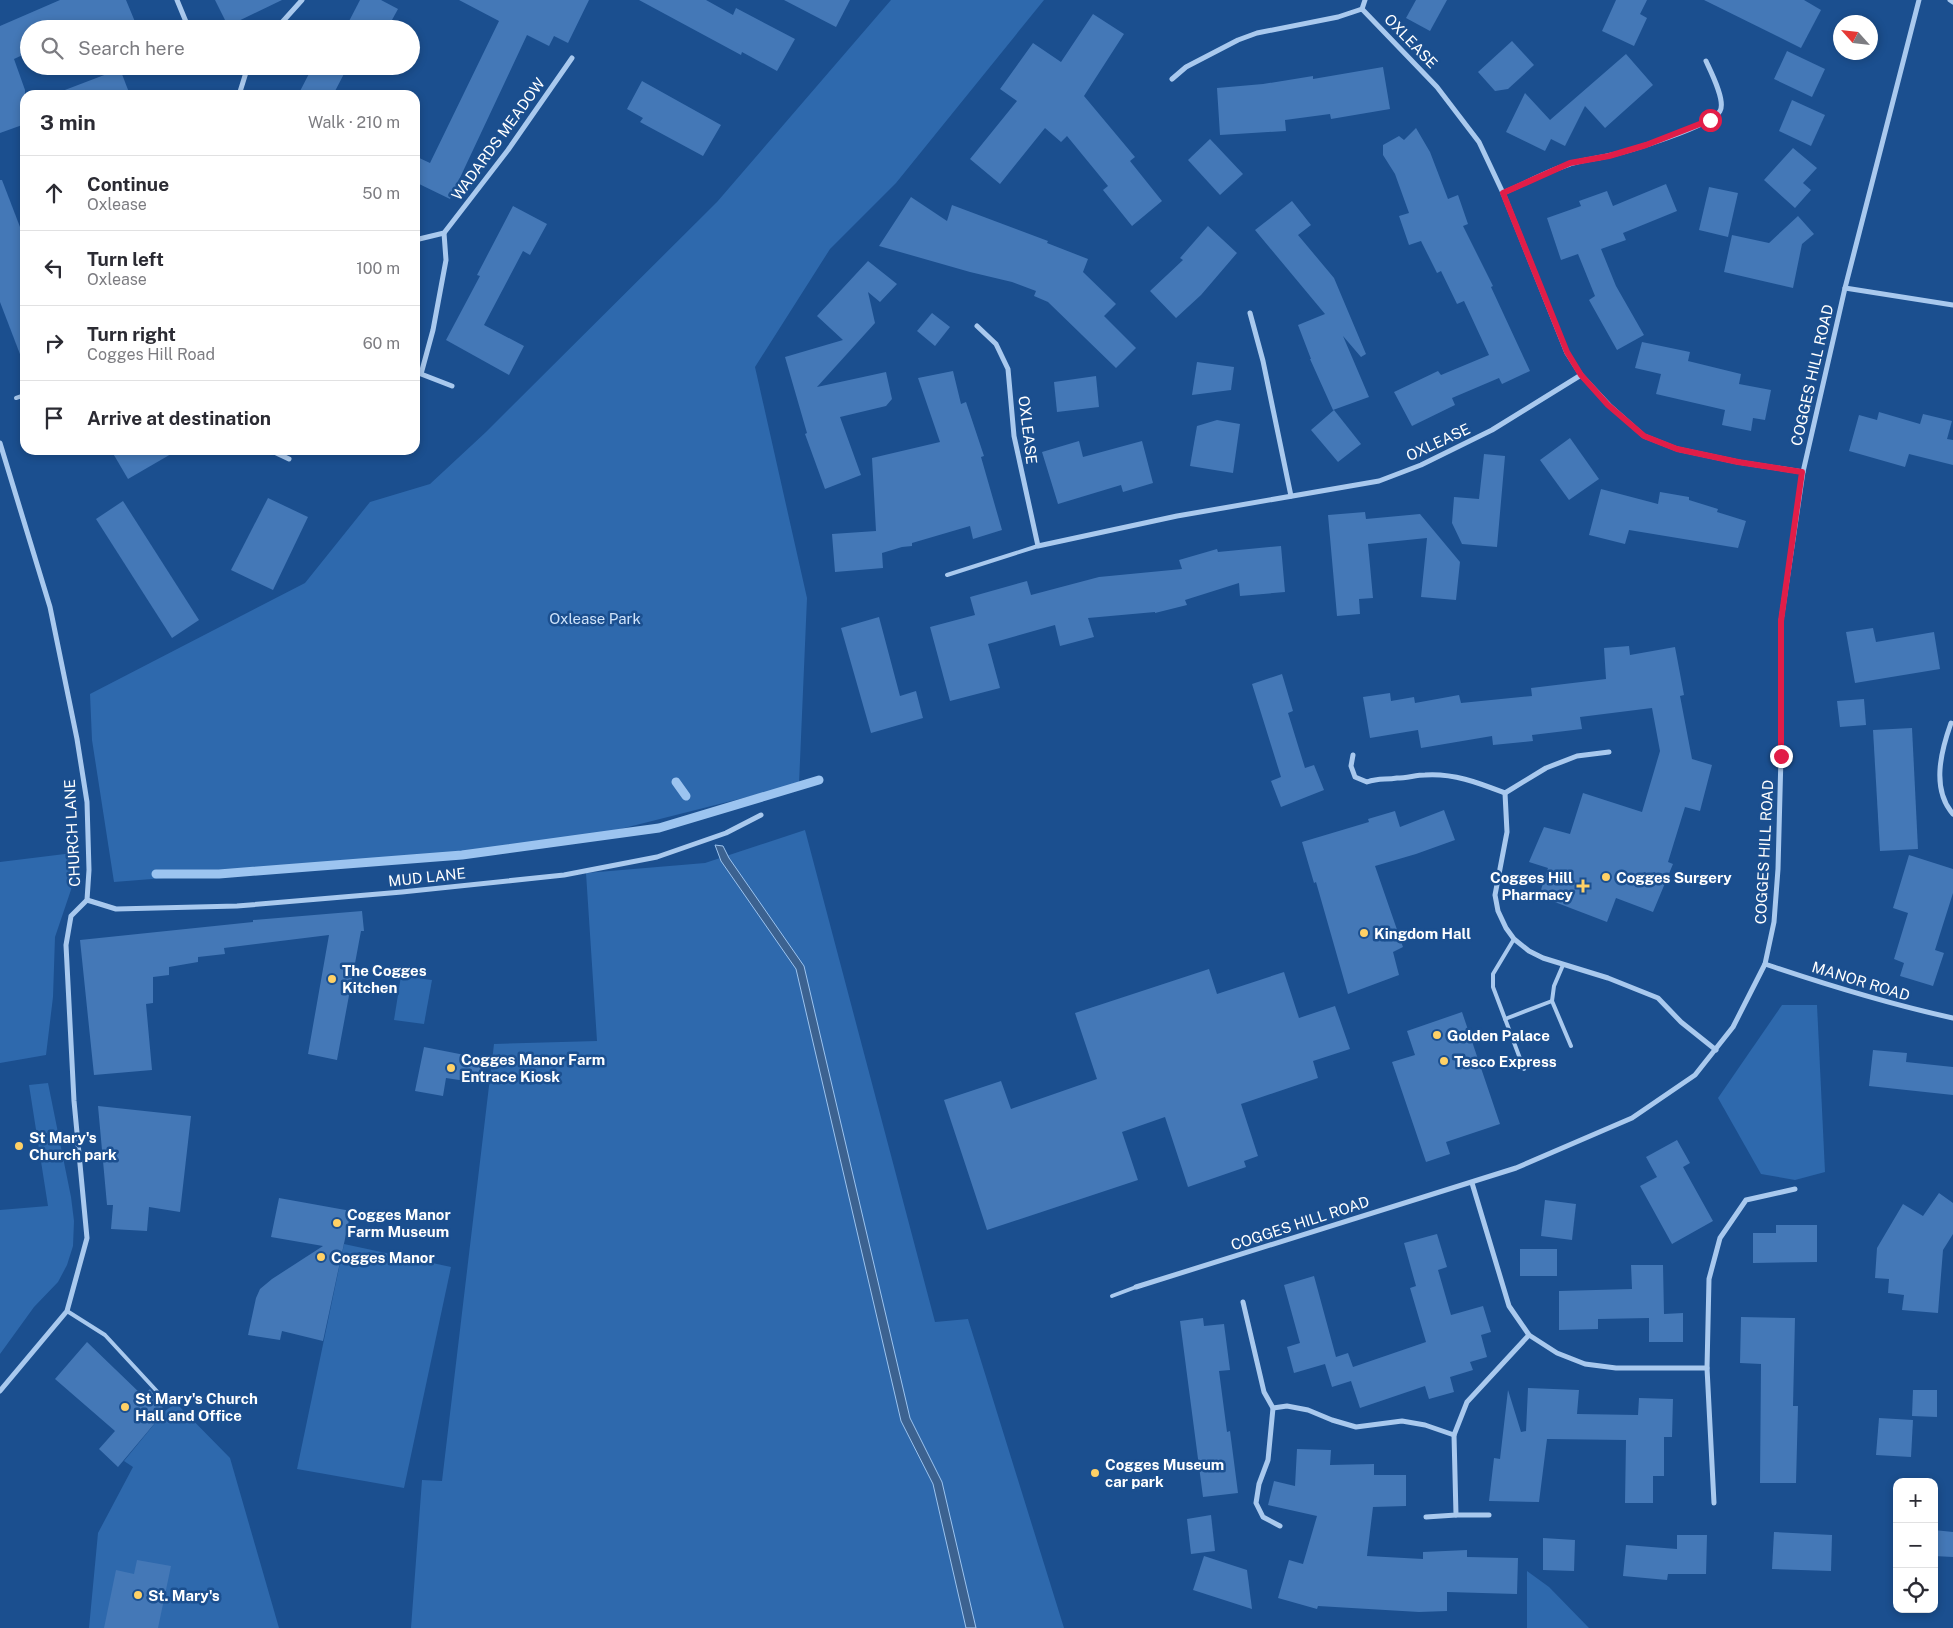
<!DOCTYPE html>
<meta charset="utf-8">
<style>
body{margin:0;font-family:"Public Sans",sans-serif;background:#f2f2f3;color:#2b2b33}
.controls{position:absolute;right:15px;bottom:15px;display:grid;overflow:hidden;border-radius:10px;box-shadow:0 2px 8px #0003}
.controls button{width:45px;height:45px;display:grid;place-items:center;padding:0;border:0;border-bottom:1px solid #e1e1e2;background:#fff;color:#2b2b33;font:25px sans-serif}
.compass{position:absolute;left:1833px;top:15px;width:45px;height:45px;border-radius:50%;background:#fff;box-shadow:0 2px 8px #0003;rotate:297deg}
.stop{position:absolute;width:15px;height:15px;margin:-11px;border:4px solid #e11d48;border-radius:50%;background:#fff}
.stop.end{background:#e11d48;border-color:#fff;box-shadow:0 1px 5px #0008}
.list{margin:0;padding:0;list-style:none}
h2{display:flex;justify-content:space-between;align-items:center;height:65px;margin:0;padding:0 20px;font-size:21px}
h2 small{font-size:16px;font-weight:400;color:#7c7c81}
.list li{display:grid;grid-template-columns:32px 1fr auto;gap:15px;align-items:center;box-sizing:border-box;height:75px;padding:0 20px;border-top:1px solid #e1e1e2}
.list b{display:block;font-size:19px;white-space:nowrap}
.list p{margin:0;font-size:16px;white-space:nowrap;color:#7c7c81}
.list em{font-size:16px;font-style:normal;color:#7c7c81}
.icon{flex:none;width:28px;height:28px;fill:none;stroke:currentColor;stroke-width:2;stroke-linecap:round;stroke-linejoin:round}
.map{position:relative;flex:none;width:1953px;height:1628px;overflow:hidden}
.search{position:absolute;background:#fff;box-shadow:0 2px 8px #0003;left:20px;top:20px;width:400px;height:55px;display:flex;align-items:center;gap:12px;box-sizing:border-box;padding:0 18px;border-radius:28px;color:#7c7c81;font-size:19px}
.panel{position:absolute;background:#fff;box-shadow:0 2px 8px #0003;left:20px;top:90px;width:400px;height:365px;border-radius:15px}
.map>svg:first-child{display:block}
.green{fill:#2e69ad}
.water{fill:#3c6290;stroke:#9cc4f0}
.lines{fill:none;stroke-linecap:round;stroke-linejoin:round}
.stream{stroke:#9cc4f0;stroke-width:9}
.building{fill:#4478b7}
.lane{stroke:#a9c9ee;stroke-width:4}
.street{stroke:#a9c9ee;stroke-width:5}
.route{stroke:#e11d48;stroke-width:6}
.poi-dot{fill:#ffd166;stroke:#1b4f8f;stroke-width:2}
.labels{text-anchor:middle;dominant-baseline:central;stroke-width:5;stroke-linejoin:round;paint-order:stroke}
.street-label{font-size:15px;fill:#fff;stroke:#1b4f8f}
.park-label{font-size:15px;fill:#cfe3fa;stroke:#1b4f8f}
.poi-label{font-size:15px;font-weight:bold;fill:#fff;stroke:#1b4f8f;text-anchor:start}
</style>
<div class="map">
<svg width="1953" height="1628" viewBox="0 0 1953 1628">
<rect width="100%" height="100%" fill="#1b4f8f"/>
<!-- green -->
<g class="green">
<polygon points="891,0 1044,0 896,183 830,249 755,367 807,598 799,784 545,848 114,882 92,740 90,694 305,583 370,502 430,484 486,432 717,202"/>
<polygon points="805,830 935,1322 968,1319 1064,1628 411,1628 422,1480 442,1481 494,1044 597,1041 586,873 705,863"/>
<polygon points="73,853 76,875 55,937 53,997 46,1055 0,1063 0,862"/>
<polygon points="401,976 432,980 424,1024 394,1020"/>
<polygon points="1782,1005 1817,1005 1825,1172 1795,1180 1761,1174 1718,1098"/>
<polygon points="48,1083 71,1197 74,1221 73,1246 67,1265 58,1282 34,1307 0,1354 0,1210 48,1206 29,1085"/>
<polygon points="344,1244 451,1267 404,1488 297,1469"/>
<polygon points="176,1403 230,1458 279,1628 89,1628 98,1533 133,1467 124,1461 165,1411"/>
<polygon points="1527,1571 1549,1587 1589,1628 1527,1628"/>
</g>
<!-- water -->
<polygon class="water" points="715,845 723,846 729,858 804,966 910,1418 942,1482 976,1628 966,1628 933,1484 901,1421 796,969 721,861"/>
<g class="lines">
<!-- stream -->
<g class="stream">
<polyline points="676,782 686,796"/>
<polyline points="156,874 219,874 462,855 659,828 819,780"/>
</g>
</g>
<!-- building -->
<g class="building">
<polygon points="60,0 126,0 138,29 29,29 29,52 14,59 25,90 25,124 0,133 0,26"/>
<polygon points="215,0 282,0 228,26"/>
<polygon points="360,0 381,0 398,9 387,29 345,29"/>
<polygon points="459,0 589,0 568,43 554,36 549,46 527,35 450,199 415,182 415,156 430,163 499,21"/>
<polygon points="639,0 706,0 733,15 736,8 795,39 777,71 742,52 741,55"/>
<polygon points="784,0 850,0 836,27"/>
<polygon points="1416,0 1447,0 1430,31 1406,18"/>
<polygon points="1616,0 1647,0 1640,14 1647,18 1634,46 1602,31"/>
<polygon points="1704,0 1804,0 1821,10 1801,48"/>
<polygon points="1093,14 1124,34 1084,96 1135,157 1130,161 1162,201 1132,226 1103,190 1108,186 1067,136 1061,142 1045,128 1000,184 970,159 1017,101 1000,89 1033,43 1061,62"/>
<polygon points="1512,41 1534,65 1508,89 1495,91 1478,72"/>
<polygon points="1787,51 1825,69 1812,97 1774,79"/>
<polygon points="1626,54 1653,85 1605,128 1585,106 1565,146 1551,139 1545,151 1506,132 1525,93 1550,120"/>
<polygon points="313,66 357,66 354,72 347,68 333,95 298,95"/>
<polygon points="1383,67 1390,109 1331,119 1330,114 1285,120 1286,131 1220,135 1217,88 1263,84 1313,76 1313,79"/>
<polygon points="120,69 130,95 57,95 57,93"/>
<polygon points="642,81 721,125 703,156 640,122 643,118 627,109"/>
<polygon points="1792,100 1825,115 1811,146 1779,131"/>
<polygon points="1416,128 1430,152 1448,199 1458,195 1468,224 1463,226 1493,286 1491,287 1530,371 1502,384 1499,378 1452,398 1455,405 1412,426 1394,392 1438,371 1441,375 1489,355 1464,301 1457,304 1441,271 1437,273 1421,241 1409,245 1399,216 1409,213 1395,174 1383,155 1383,145 1399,136 1404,140"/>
<polygon points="1210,139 1243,174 1220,195 1188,160"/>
<polygon points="1793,148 1817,168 1803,183 1811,190 1795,208 1764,180"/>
<polygon points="0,180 2,180 25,240 25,362 23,362 0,302"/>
<polygon points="1666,184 1677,211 1623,233 1626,240 1601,249 1616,286 1644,335 1617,350 1589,300 1595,296 1578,254 1561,260 1547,218 1581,206 1579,201 1607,191 1613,206"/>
<polygon points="1709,187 1738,193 1728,237 1699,230"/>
<polygon points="911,197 947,221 952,205 1048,241 1047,243 1088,259 1083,272 1116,304 1104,316 1136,348 1116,368 1048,302 1034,296 1036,291 1012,282 970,272 879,246"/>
<polygon points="1292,201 1311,225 1298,235 1334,278 1366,354 1361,357 1343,336 1369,397 1333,410 1310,359 1311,359 1298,325 1325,314 1255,230"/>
<polygon points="513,206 547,224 530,255 523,251 484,325 524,346 509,375 446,340 480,276 477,275"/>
<polygon points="1798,216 1814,234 1802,244 1793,288 1724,272 1732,235 1769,243"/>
<polygon points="1208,226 1237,253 1201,295 1176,318 1150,291 1183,260 1180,258"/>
<polygon points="868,261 897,284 880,302 868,292 875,323 817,387 886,372 892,399 886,406 840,417 861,475 825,489 805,434 807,433 785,357 843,340 817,316"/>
<polygon points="932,313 950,327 935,346 917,331"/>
<polygon points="1642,342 1690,352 1688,361 1741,374 1739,384 1771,390 1765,420 1753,418 1751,431 1722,425 1725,410 1656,394 1661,374 1635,368"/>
<polygon points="1197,362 1234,367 1231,390 1192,395"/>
<polygon points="953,371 961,404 966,402 984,456 981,457 1002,530 973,539 970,526 912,543 912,546 902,547 882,553 883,568 835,572 832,534 876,531 872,458 940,442 918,378"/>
<polygon points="1096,376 1099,407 1057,412 1054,382"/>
<polygon points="1334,410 1361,444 1338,462 1311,430"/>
<polygon points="1879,412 1920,424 1923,414 1952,421 1947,439 1953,440 1953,465 1909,454 1905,467 1849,451 1859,415 1877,420"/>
<polygon points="1217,420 1240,424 1233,473 1190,466 1197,426"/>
<polygon points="1570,438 1599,479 1569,500 1540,460"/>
<polygon points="1079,441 1083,457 1142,441 1153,483 1123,492 1121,485 1058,504 1042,452"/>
<polygon points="111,450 178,450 128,479"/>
<polygon points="1484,454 1505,456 1497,547 1462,544 1452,523 1454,497 1479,499"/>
<polygon points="1601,489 1658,504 1660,492 1689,497 1689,500 1718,509 1717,512 1746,521 1738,548 1629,530 1625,544 1589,535"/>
<polygon points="268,498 308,517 273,590 231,570"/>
<polygon points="123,501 199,620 172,638 96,519"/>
<polygon points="1365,512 1366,519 1420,514 1460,562 1456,600 1421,597 1427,538 1368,544 1373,598 1359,599 1360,614 1337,616 1328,515"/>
<polygon points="1281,546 1285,592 1240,596 1239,583 1185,600 1187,605 1155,613 1155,612 1088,618 1094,637 1060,646 1055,625 988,644 1000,688 950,701 930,627 975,615 970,597 1027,581 1031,595 1099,577 1182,569 1179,560 1217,549 1218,552"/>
<polygon points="879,617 900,696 916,691 923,718 871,733 841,628"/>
<polygon points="1873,628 1876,642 1934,632 1940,669 1855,683 1846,632"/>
<polygon points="1629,646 1630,655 1675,647 1684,695 1680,696 1692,759 1712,765 1700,811 1685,807 1668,862 1673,864 1653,912 1616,898 1607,922 1539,896 1548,868 1529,862 1544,827 1570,834 1583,793 1642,812 1660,751 1652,708 1580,717 1582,729 1532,735 1533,741 1493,745 1492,736 1421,748 1418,730 1370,738 1363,697 1390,693 1391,701 1414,697 1415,703 1459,695 1461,703 1532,696 1531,688 1606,679 1604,648"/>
<polygon points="1282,674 1293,711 1288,713 1305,768 1314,765 1324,790 1281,807 1271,781 1281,777 1252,684"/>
<polygon points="1864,699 1866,725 1840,727 1837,701"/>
<polygon points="1912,728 1918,849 1880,851 1873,730"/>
<polygon points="1444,810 1455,840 1416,854 1375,866 1403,947 1393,952 1399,975 1348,994 1316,882 1314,883 1302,842 1369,822 1368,819 1395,811 1400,827"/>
<polygon points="1909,855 1953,869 1953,893 1935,950 1944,953 1933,986 1900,976 1904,963 1894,959 1908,913 1893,908"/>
<polygon points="362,911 364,931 361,931 337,1060 308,1054 329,935 224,948 225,954 198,957 198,962 169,967 169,975 153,977 153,1003 146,1004 152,1070 94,1075 80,940 253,922 253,920"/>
<polygon points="1209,969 1217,994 1284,972 1299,1018 1335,1006 1350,1049 1313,1061 1318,1078 1241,1104 1258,1156 1244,1161 1246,1167 1188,1187 1165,1117 1122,1132 1138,1180 987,1230 944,1100 1001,1081 1011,1109 1097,1079 1075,1013"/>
<polygon points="1462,1012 1500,1124 1446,1142 1450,1154 1426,1162 1392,1062 1415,1055 1407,1031"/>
<polygon points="424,1047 485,1059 479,1083 446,1078 443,1096 415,1091"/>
<polygon points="1873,1050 1907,1053 1906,1062 1953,1067 1953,1095 1869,1086"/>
<polygon points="98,1106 191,1116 180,1212 149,1207 147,1231 111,1229 113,1205 107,1205"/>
<polygon points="1677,1140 1690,1163 1683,1167 1713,1221 1672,1244 1640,1186 1657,1177 1646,1157"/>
<polygon points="1939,1193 1953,1203 1953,1234 1943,1250 1938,1313 1902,1310 1904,1295 1888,1293 1889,1279 1875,1278 1877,1248 1903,1204 1923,1216"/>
<polygon points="279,1198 351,1211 323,1341 282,1331 280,1340 248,1335 256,1298 260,1289 272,1279 323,1246 271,1237"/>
<polygon points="1545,1200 1576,1204 1572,1240 1541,1236"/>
<polygon points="1776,1225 1817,1225 1817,1262 1753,1263 1753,1233 1776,1233"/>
<polygon points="1437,1234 1447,1267 1438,1270 1451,1315 1483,1306 1491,1332 1481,1335 1487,1357 1470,1362 1473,1370 1450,1377 1454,1392 1429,1399 1425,1386 1360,1408 1351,1381 1332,1387 1325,1364 1294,1373 1287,1347 1300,1343 1284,1285 1314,1276 1336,1357 1348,1353 1353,1367 1426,1342 1410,1288 1416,1286 1404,1243"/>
<rect x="1520" y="1249" width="37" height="27"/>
<polygon points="1631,1265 1663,1265 1664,1314 1683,1313 1683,1342 1649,1342 1649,1318 1598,1319 1598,1329 1559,1330 1559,1291 1632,1289"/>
<polygon points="1741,1317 1795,1318 1793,1406 1798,1406 1796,1483 1760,1483 1761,1364 1740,1363"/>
<polygon points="1203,1318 1204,1326 1224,1324 1230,1370 1219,1371 1227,1432 1230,1431 1238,1493 1203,1497 1180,1321"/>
<polygon points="87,1342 143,1396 150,1389 165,1411 118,1467 99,1449 115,1431 55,1379"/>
<polygon points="1528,1388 1579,1390 1577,1414 1638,1415 1639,1398 1673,1399 1672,1437 1664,1437 1664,1476 1653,1476 1653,1503 1625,1503 1626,1440 1547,1439 1539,1502 1489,1501 1494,1458 1500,1459 1508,1390 1521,1432 1526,1431"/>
<polygon points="1913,1390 1937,1390 1937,1417 1912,1416"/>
<polygon points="1879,1418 1913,1420 1911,1457 1876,1455"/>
<polygon points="1297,1449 1331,1450 1330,1465 1374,1464 1374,1475 1406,1475 1406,1506 1373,1507 1367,1556 1423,1559 1423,1552 1467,1550 1467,1557 1518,1558 1517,1594 1447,1592 1447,1611 1419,1612 1318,1606 1317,1609 1278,1598 1289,1560 1303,1564 1317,1516 1268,1505 1274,1481 1295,1486"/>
<polygon points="1211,1515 1215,1551 1191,1554 1187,1519"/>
<polygon points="1934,1530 1953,1532 1953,1557 1934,1556"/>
<polygon points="1774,1532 1832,1535 1831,1571 1772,1569"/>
<polygon points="1677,1535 1707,1535 1706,1574 1668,1574 1667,1580 1623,1576 1626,1545 1677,1549"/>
<polygon points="1543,1538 1575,1540 1574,1571 1543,1570"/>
<polygon points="1204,1556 1247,1570 1252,1609 1193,1590"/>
<polygon points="137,1560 171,1566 158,1628 104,1628 116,1570 134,1574"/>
</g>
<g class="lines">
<!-- lane -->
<g class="lane">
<polyline points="16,398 25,395"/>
<polyline points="947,575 1038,546"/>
<polyline points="1514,939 1493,974 1493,987 1524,1069"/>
<polyline points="1563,965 1554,986 1552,1001 1571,1046"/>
<polyline points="1505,1019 1552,1001"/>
<polyline points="1112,1296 1136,1287"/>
<polyline points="67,1311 105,1335 165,1400"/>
</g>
<!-- street -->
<g class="street">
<polyline points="177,0 189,29"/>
<polyline points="1950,0 1953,2"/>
<polyline points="1362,9 1365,0"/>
<polyline points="276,29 302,0"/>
<polyline points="1172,79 1186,67 1238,40 1257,33 1338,17 1362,9 1437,87 1479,142 1503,193 1567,353 1581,375 1609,405 1644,436 1677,449 1738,462 1803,472"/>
<polyline points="239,95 248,66"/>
<path d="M1503,193C1525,184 1547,171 1570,164C1582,160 1595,159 1607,156C1626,152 1712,126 1720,111C1726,101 1711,72 1706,61"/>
<polyline points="444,233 446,260 433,330 421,374 452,386"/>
<polyline points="415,240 444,233 508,150 572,58"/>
<polyline points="1845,288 1953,305"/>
<polyline points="1250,313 1263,361 1291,496"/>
<polyline points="977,326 996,344 1008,369 1014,436 1038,546 1177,516 1379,481 1421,465 1492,430 1581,375"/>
<polyline points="0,443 50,607 77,739 87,802 89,870 87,900 71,916 66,945 74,1101 87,1238 67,1311 0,1391"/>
<polyline points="270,450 289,459"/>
<path d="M1951,723C1941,751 1931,789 1953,814"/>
<path d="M1353,755L1351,766L1355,777L1367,782C1379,778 1385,780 1397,778C1407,778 1416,775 1425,775C1454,773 1479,783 1505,793L1546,768L1577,756L1609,752"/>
<polyline points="1505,793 1507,832 1495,895 1498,911 1506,928 1514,939 1529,951 1543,958 1608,978 1658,998 1681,1022 1716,1050"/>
<polyline points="87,900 116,909 237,906 402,892 564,875 657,857 726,833 761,815"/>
<path d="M1765,964C1827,985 1889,1004 1953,1018"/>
<polyline points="1472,1183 1509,1306 1529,1335 1557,1353 1585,1364 1616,1368 1707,1368"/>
<polyline points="1136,1287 1516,1168 1632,1118 1695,1075 1733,1027 1765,964 1774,922 1778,869 1781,756 1781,621 1803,472 1845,288 1919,0"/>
<polyline points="1243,1302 1264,1392 1273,1408 1268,1460 1259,1484 1256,1503 1263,1517 1280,1526"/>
<polyline points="1273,1408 1287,1406 1308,1410 1332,1420 1356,1427 1402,1421 1425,1425 1454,1435 1467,1402 1529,1335"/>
<polyline points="1714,1503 1707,1368 1709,1279 1720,1238 1746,1200 1795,1189"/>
<polyline points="1456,1515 1489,1515"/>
<polyline points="1426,1517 1456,1515 1454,1435"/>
</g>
</g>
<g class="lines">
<!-- route -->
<polyline class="route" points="1710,120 1646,145 1609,156 1570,163 1503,193 1567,352 1581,375 1608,405 1644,436 1677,449 1738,462 1802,472 1781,621 1781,756"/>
</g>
<!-- markers -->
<g class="poi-dot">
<circle cx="1606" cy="877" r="5"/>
<path d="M1580.5 878.5h5v5h5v5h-5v5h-5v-5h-5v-5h5z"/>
<circle cx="1364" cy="933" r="5"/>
<circle cx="332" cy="979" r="5"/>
<circle cx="1437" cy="1035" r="5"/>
<circle cx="1444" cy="1061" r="5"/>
<circle cx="451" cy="1068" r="5"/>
<circle cx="19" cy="1146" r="5"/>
<circle cx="337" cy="1223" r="5"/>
<circle cx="321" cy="1257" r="5"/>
<circle cx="125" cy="1407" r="5"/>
<circle cx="1095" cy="1473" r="5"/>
<circle cx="138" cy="1595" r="5"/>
</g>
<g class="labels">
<!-- street labels -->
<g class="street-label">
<text transform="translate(1411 41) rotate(46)">OXLEASE</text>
<text transform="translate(498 139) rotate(-54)">WADARDS MEADOW</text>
<text transform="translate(1812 375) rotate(-77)">COGGES HILL ROAD</text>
<text transform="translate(1028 430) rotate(83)">OXLEASE</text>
<text transform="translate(1438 442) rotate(-25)">OXLEASE</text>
<text transform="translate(72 833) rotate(-93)">CHURCH LANE</text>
<text transform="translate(1764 852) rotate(-87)">COGGES HILL ROAD</text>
<text transform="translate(427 877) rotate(-6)">MUD LANE</text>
<text transform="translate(1861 981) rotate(17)">MANOR ROAD</text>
<text transform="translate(1300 1223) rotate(-18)">COGGES HILL ROAD</text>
</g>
<!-- park labels -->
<g class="park-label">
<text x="595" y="618">Oxlease Park</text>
</g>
<!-- poi labels -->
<g class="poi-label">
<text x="1573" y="877" text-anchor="end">Cogges Hill<tspan x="1573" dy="17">Pharmacy</tspan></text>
<text x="1616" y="877">Cogges Surgery</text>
<text x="1374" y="933">Kingdom Hall</text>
<text x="342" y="970">The Cogges<tspan x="342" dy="17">Kitchen</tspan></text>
<text x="1447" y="1035">Golden Palace</text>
<text x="461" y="1059">Cogges Manor Farm<tspan x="461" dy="17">Entrace Kiosk</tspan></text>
<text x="1454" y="1061">Tesco Express</text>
<text x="29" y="1137">St Mary's<tspan x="29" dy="17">Church park</tspan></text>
<text x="347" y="1214">Cogges Manor<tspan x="347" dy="17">Farm Museum</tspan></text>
<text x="331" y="1257">Cogges Manor</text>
<text x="135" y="1398">St Mary's Church<tspan x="135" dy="17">Hall and Office</tspan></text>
<text x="1105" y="1464">Cogges Museum<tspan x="1105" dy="17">car park</tspan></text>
<text x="148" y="1595">St. Mary's</text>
</g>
</g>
</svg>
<div class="controls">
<button>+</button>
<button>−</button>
<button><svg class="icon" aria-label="locate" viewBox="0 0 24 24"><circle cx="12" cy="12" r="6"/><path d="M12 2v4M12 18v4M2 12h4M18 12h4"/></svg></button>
</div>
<svg class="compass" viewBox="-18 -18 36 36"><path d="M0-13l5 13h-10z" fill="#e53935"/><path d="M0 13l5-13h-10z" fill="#7c7c81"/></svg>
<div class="stop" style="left:1710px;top:120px"></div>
<div class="stop end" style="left:1781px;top:756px"></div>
<div class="search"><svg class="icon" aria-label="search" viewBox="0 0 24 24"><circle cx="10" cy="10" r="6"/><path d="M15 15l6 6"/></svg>Search here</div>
<section class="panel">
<h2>3 min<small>Walk · 210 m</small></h2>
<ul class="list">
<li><svg class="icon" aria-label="ahead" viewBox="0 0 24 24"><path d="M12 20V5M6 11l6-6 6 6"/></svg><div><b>Continue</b><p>Oxlease</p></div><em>50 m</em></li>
<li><svg class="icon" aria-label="left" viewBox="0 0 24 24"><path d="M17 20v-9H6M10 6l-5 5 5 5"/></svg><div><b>Turn left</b><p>Oxlease</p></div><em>100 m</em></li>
<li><svg class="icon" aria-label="right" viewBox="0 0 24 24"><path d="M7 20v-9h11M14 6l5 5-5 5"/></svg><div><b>Turn right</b><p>Cogges Hill Road</p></div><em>60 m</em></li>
<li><svg class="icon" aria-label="arrive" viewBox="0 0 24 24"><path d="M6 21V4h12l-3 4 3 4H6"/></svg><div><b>Arrive at destination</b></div></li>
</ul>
</section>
</div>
